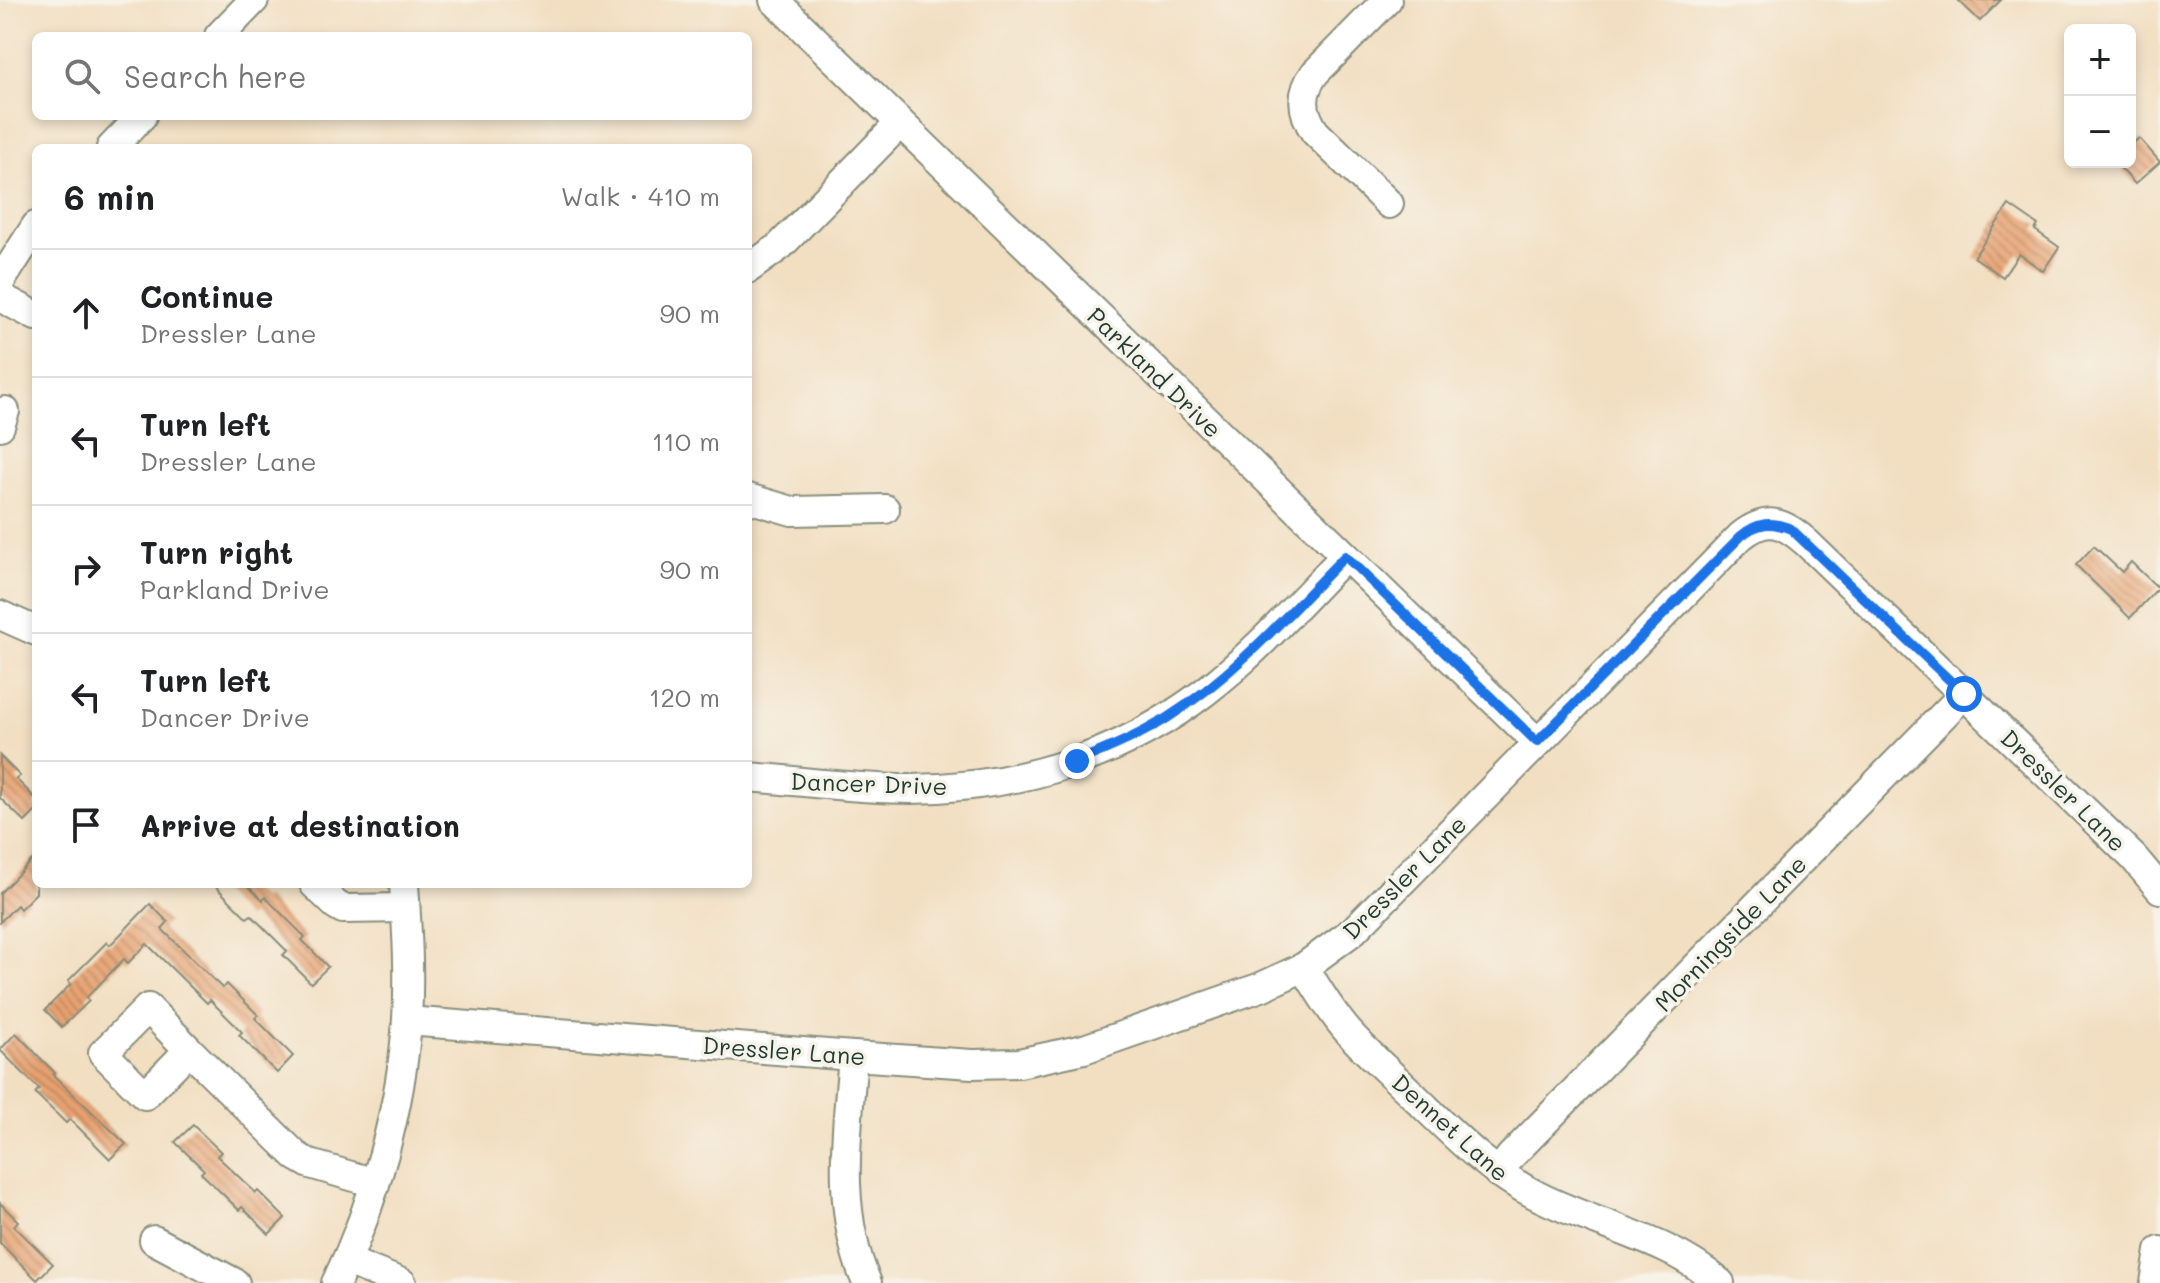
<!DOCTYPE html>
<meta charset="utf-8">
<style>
body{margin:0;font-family:Mali,sans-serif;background:#f6f6f6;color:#202124}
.controls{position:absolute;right:24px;top:24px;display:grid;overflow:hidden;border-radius:12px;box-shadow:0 4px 12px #0003}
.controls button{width:72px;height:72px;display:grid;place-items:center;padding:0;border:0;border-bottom:2px solid #e0e0e0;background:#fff;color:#202124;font:40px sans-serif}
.stop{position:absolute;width:24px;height:24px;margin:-18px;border:6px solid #1a73e8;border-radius:50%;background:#fff}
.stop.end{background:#1a73e8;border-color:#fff;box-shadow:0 2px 8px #0008}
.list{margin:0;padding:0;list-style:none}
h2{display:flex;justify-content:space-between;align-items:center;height:104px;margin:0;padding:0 32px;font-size:34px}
h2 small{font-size:26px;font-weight:400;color:#757577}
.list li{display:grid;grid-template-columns:52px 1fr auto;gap:24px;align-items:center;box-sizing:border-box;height:128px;padding:0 32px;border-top:2px solid #e0e0e0}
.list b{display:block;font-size:30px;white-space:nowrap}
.list p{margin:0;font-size:26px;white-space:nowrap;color:#757577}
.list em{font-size:26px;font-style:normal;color:#757577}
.icon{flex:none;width:44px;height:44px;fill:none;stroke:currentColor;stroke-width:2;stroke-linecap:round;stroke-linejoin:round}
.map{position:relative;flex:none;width:2160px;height:1283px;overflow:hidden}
.search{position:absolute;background:#fff;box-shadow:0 4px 12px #0003;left:32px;top:32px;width:720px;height:88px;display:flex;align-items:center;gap:20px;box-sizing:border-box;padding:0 28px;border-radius:12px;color:#757577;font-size:30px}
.panel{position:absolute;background:#fff;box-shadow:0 4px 12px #0003;left:32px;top:144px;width:720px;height:744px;border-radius:12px}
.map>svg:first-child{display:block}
.building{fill:url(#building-back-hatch)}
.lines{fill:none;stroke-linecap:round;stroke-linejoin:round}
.minor-casing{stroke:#888e7b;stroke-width:32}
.minor{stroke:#fff;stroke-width:28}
.route{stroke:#1a73e8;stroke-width:10}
.labels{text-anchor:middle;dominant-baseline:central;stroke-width:7;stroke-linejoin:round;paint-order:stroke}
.street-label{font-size:24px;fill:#1f3d34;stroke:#f7f3e8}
</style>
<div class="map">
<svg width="2160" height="1283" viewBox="0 0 2160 1283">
<defs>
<pattern id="building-back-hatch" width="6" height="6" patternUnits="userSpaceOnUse" patternTransform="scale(2)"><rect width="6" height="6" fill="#e7a170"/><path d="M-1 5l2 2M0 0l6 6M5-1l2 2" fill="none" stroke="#bb845d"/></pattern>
</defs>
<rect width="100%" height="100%" fill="#f7f3e8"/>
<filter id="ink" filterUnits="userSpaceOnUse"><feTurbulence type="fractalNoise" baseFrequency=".0125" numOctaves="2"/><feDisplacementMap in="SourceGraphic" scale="16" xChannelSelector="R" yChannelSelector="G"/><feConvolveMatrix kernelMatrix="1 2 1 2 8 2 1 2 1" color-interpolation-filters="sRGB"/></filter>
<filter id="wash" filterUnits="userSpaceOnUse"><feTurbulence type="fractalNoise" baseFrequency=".006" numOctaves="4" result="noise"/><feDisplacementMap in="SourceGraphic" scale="32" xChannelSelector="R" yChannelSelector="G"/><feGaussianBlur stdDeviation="1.8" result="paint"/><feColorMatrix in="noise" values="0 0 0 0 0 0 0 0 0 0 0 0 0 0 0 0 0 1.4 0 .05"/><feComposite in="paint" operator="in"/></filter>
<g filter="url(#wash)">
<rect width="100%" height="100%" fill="#f2dfc2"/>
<g id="blocks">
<!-- building -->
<g class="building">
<polygon points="1958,0 2001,0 1980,21"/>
<polygon points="2139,138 2160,162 2135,184 2115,162 2130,162 2130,146"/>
<polygon points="2009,205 2038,225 2035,230 2059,247 2043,271 2019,254 2003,277 1974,257"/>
<polygon points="2094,546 2122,572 2131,562 2158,588 2130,618 2076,565"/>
<polygon points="0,756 20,776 16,779 36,799 36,811 25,822 0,798"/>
<polygon points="36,856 36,893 20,909 17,905 0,922 0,893"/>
<polygon points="213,884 246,884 263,900 265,897 305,937 302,940 328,967 311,983 283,955 287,951 251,915 247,918"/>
<polygon points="150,904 168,922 162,929 222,988 227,984 258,1015 255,1018 293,1056 277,1073 239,1035 242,1032 210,1000 207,1003 147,944 128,963 124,959 86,998 89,1001 62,1027 45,1010 71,984 68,981 107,942 110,945"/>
<polygon points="16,1033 55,1073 53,1075 126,1144 110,1159 70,1119 66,1123 35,1093 39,1089 0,1050"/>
<polygon points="193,1125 221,1152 217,1156 256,1193 258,1191 285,1218 269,1234 242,1207 239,1210 201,1173 204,1170 175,1142"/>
<polygon points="0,1203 18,1221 14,1226 53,1264 37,1280 0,1243"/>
</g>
</g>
</g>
<g filter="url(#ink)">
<use href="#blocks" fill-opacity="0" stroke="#888e7b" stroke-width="2"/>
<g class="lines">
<defs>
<g id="minor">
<polyline points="774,0 1537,742"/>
<path d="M1387,0L1315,73C1300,93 1301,111 1315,132L1389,204"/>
<polyline points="219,36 254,0"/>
<polyline points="111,148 142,116"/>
<polyline points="748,269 780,246 900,123"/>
<polyline points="0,282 36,226"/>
<polyline points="0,297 36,316"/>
<polyline points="0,426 5,411"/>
<polyline points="748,498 792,511 885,509"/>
<polyline points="0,615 36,631"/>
<path d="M748,777C802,781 857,789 911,789C1018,788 1121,757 1206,691C1257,652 1300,602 1345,556"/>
<polyline points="314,884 336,905 343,909 405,908"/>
<path d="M1304,967C1317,988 1329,1009 1345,1028C1367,1054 1395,1077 1419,1101C1456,1137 1491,1173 1538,1196C1599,1227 1666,1237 1720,1283"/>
<path d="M407,1021L853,1056L972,1064L1019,1063L1084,1049L1261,987L1304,967L1353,931L1741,536C1768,515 1783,522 1807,543L2134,858L2160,889"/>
<polyline points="189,1050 148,1008 103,1053 145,1095 189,1050 296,1156 310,1164 375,1183"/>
<path d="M853,1056C847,1132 835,1211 867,1283"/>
<polyline points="1498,1173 1511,1156 1964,694"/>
<polyline points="154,1240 235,1283"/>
<polyline points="347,1261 402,1283"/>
<path d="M336,1283C374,1205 402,1105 407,1019C410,974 407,929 404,884"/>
<polyline points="2155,1283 2160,1251"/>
</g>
</defs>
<!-- minor casing -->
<use href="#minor" class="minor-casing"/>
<!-- minor -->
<use href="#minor" class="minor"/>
</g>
</g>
<g class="lines" filter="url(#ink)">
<!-- route -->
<path class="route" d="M1077,761C1108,749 1139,736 1167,718C1235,675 1288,614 1345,556L1537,742L1741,536C1758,522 1771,521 1791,529L1964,694"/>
</g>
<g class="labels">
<!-- street labels -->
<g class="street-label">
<text transform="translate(1155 372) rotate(44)">Parkland Drive</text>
<text transform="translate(869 783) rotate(2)">Dancer Drive</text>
<text transform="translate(2064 790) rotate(44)">Dressler Lane</text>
<text transform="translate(1404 877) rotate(-45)">Dressler Lane</text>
<text transform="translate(1730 933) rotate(-46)">Morningside Lane</text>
<text transform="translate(784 1050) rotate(4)">Dressler Lane</text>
<text transform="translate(1451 1127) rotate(42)">Dennet Lane</text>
</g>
</g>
</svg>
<div class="controls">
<button>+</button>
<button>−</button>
</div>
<div class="stop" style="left:1964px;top:694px"></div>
<div class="stop end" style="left:1077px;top:761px"></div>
<div class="search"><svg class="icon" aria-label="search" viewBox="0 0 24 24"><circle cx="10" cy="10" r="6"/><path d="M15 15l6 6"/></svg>Search here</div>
<section class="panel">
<h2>6 min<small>Walk · 410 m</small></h2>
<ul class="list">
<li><svg class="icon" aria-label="ahead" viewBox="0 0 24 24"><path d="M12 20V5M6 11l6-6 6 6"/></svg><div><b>Continue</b><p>Dressler Lane</p></div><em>90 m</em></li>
<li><svg class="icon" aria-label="left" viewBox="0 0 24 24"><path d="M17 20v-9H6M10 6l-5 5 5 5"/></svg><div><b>Turn left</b><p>Dressler Lane</p></div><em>110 m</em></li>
<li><svg class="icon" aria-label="right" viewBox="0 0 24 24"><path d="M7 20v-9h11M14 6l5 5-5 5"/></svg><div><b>Turn right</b><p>Parkland Drive</p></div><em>90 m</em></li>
<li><svg class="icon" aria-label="left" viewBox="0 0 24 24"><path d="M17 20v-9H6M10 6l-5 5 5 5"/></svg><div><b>Turn left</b><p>Dancer Drive</p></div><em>120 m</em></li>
<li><svg class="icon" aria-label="arrive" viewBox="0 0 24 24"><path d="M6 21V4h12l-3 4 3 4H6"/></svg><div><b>Arrive at destination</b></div></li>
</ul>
</section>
</div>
